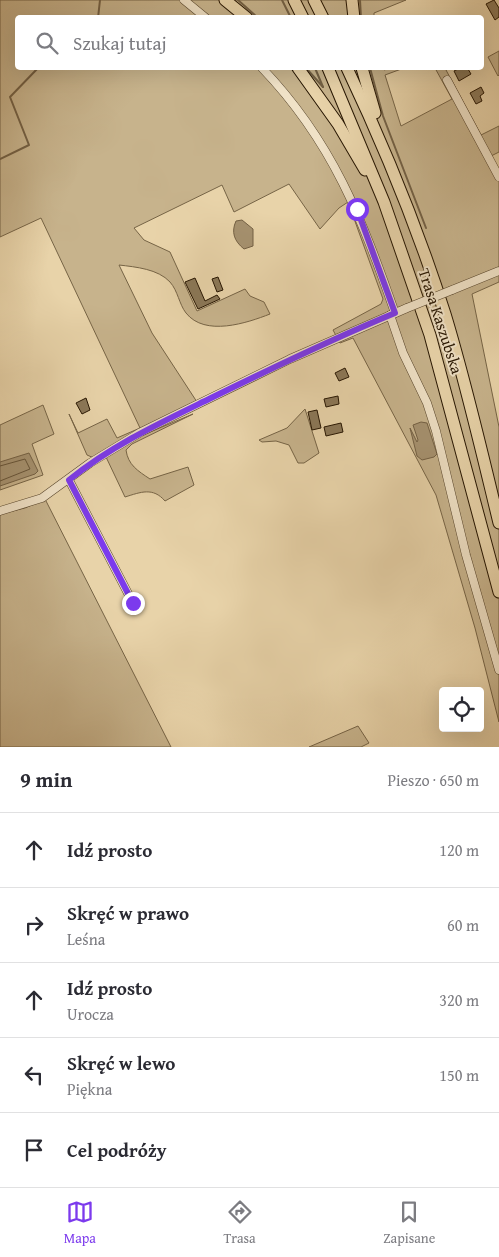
<!DOCTYPE html>
<html lang="pl">
<meta charset="utf-8">
<style>
body{margin:0;font-family:"Gentium Book Plus",serif;background:#f2f2f3;color:#2b2b33}
.controls{position:absolute;right:15px;bottom:15px;display:grid;overflow:hidden;border-radius:5px;box-shadow:0 5px 20px #0002}
.controls button{width:45px;height:45px;display:grid;place-items:center;padding:0;border:0;border-bottom:1px solid #e1e1e2;background:#fff;color:#2b2b33;font:25px sans-serif}
.stop{position:absolute;width:15px;height:15px;margin:-11px;border:4px solid #7c3aed;border-radius:50%;background:#fff}
.stop.end{background:#7c3aed;border-color:#fff;box-shadow:0 1px 5px #0008}
.list{margin:0;padding:0;list-style:none}
h2{display:flex;justify-content:space-between;align-items:center;height:65px;margin:0;padding:0 20px;font-size:21px}
h2 small{font-size:16px;font-weight:400;color:#7c7c81}
.list li{display:grid;grid-template-columns:32px 1fr auto;gap:15px;align-items:center;box-sizing:border-box;height:75px;padding:0 20px;border-top:1px solid #e1e1e2}
.list b{display:block;font-size:19px;white-space:nowrap}
.list p{margin:0;font-size:16px;white-space:nowrap;color:#7c7c81}
.list em{font-size:16px;font-style:normal;color:#7c7c81}
.icon{flex:none;width:28px;height:28px;fill:none;stroke:currentColor;stroke-width:2;stroke-linecap:round;stroke-linejoin:round}
.map{position:relative;flex:none;width:499px;height:747px;overflow:hidden}
.search{position:absolute;background:#fff;box-shadow:0 5px 20px #0002;left:15px;right:15px;top:15px;height:55px;display:flex;align-items:center;gap:12px;box-sizing:border-box;padding:0 18px;border-radius:5px;color:#7c7c81;font-size:19px}
.sheet{height:440px;background:#fff}
nav{display:flex;justify-content:space-around;align-items:center;box-sizing:border-box;height:70px;border-top:1px solid #e1e1e2;background:#fff;font-size:14px;color:#7c7c81}
nav a{display:grid;justify-items:center;gap:2px}
nav .on{color:#7c3aed}
.map>svg:first-child{display:block}
.green{fill:#c7b38c;stroke:#766446}
.water{fill:#a69270;stroke:#736044}
.lines{fill:none;stroke-linecap:round;stroke-linejoin:round}
.shore{stroke:#665438;stroke-width:1}
.stream{stroke:#736044;stroke-width:2}
.building{fill:#8b7858;stroke:#261501}
.minor-casing{stroke:#56442b;stroke-width:9}
.highway-casing{stroke:#261501;stroke-width:13}
.minor{stroke:#f0e2c7;stroke-width:8}
.highway{stroke:#e8d3a9;stroke-width:11}
.minor-bridge-casing{stroke:#56442b;stroke-width:9;stroke-linecap:butt}
.minor-bridge{stroke:#f0e2c7;stroke-width:8}
.route{stroke:#7c3aed;stroke-width:6}
.labels{text-anchor:middle;dominant-baseline:central;stroke-width:4;stroke-linejoin:round;paint-order:stroke}
.street-label{font-size:16px;fill:#261501;stroke:#f0e2c7}
</style>
<div class="map">
<svg width="499" height="747" viewBox="0 0 499 747">
<rect width="100%" height="100%" fill="#e8d3a9"/>
<filter id="stains"><feTurbulence type="fractalNoise" baseFrequency=".004" numOctaves="4"/><feColorMatrix values="0 0 0 0 .2 0 0 0 0 .09 0 0 0 0 .02 0 0 0 .5 -.17"/></filter>
<radialGradient id="worn" r=".72"><stop offset=".6" stop-color="#630" stop-opacity="0"/><stop offset="1" stop-color="#630" stop-opacity=".3"/></radialGradient>
<!-- green -->
<g class="green">
<path d="M0,0H406L374,13V18H18V68H383L384,70L391,68H404L385,75L401,126L452,99L435,68H451L446,70L481,135L499,126V152L491,156L499,171V282L472,294L499,427V722L475,628L436,495L353,338L340,343L333,330L381,304L383,299L348,202L339,208L320,229L289,184L234,212L222,185L134,228L144,240L170,252L197,311L245,289L250,296L264,302L270,314C247,323 205,337 186,313C179,304 178,291 170,282C158,269 136,267 119,265L152,333L197,402L94,458L87,455L69,414L78,433L107,419L117,438L140,428L41,218L0,237Z"/>
<polygon points="499,51 499,75 498,76 488,57"/>
<polygon points="43,405 54,434 32,444 43,475 0,490 0,425"/>
<polygon points="305,409 319,453 304,463 298,463 289,445 276,441 262,442 259,440 287,428"/>
<path d="M193,414L132,444L126,450C128,465 138,471 150,479L188,467L194,485L165,501C153,487 141,492 125,497L106,457L143,435Z"/>
<polygon points="45,499 171,747 0,747 0,514 25,508"/>
<polygon points="358,726 369,743 361,747 309,747"/>
</g>
<!-- water -->
<g class="water">
<path d="M242,220L253,229V246L244,249C234,241 231,232 236,221Z"/>
<polygon points="421,422 427,423 437,454 434,457 422,460 417,456 410,428 417,442 418,440 413,425"/>
<polygon points="29,453 38,471 35,474 0,486 0,462"/>
</g>
<g class="lines">
<!-- shore -->
<polyline class="shore" points="0,466 25,459 30,469 0,481"/>
<!-- stream -->
<g class="stream">
<polyline points="238,0 258,18"/>
<polyline points="282,0 291,18"/>
<polyline points="360,0 361,18"/>
<polyline points="98,18 100,0"/>
<polyline points="306,68 323,87"/>
<polyline points="315,68 323,87"/>
<polyline points="370,68 383,116 426,228"/>
<polyline points="0,159 29,145 10,97 38,68"/>
</g>
</g>
<!-- building -->
<g class="building">
<polygon points="494,0 499,8 499,17 495,20 486,4"/>
<polygon points="460,68 468,69 471,74 459,81 454,71"/>
<polygon points="481,87 484,93 480,96 482,101 476,104 470,93"/>
<polygon points="218,277 223,290 217,292 212,279"/>
<polygon points="195,278 205,301 217,295 220,299 198,309 185,282"/>
<polygon points="345,368 349,377 339,381 335,373"/>
<polygon points="338,396 339,404 326,407 324,399"/>
<polygon points="86,398 90,410 82,414 76,403"/>
<polygon points="317,410 321,428 312,430 308,412"/>
<polygon points="341,423 343,432 326,436 324,427"/>
</g>
<g class="lines">
<defs>
<g id="minor">
<polyline points="184,0 206,18"/>
<path d="M262,68C333,142 362,219 395,313"/>
<polyline points="447,80 499,177"/>
<polyline points="452,290 499,271"/>
<polyline points="390,315 403,353 427,403 436,431 466,555 499,670"/>
<polyline points="69,480 133,603"/>
<polyline points="0,511 42,498 90,463 141,432 290,359 407,308"/>
</g>
<g id="highway">
<polyline points="225,0 247,18"/>
<polyline points="294,0 303,18"/>
<polyline points="314,0 323,18"/>
<polyline points="352,0 354,18"/>
<polyline points="298,68 338,124 365,170"/>
<polyline points="328,68 384,202 430,335 499,592"/>
<path d="M347,68C385,148 418,229 445,314C466,383 482,453 499,523"/>
<polyline points="362,68 375,113"/>
</g>
</defs>
<!-- minor casing -->
<use href="#minor" class="minor-casing"/>
<!-- highway casing -->
<use href="#highway" class="highway-casing"/>
<!-- minor -->
<use href="#minor" class="minor"/>
<!-- highway -->
<use href="#highway" class="highway"/>
<defs>
<polyline id="minor-bridge" points="407,308 452,290"/>
</defs>
<!-- minor-bridge casing -->
<use href="#minor-bridge" class="minor-bridge-casing"/>
<!-- minor-bridge -->
<use href="#minor-bridge" class="minor-bridge"/>
</g>
<g class="lines">
<!-- route -->
<path class="route" d="M133,603L69,480C112,445 162,422 211,398C272,368 332,339 395,313L357,209"/>
</g>
<g class="labels">
<!-- street labels -->
<g class="street-label">
<text transform="translate(441 321) rotate(72)">Trasa Kaszubska</text>
</g>
</g>
<rect width="100%" height="100%" filter="url(#stains)"/>
<rect width="100%" height="100%" fill="url(#worn)"/>
</svg>
<div class="controls">
<button><svg class="icon" aria-label="locate" viewBox="0 0 24 24"><circle cx="12" cy="12" r="6"/><path d="M12 2v4M12 18v4M2 12h4M18 12h4"/></svg></button>
</div>
<div class="stop" style="left:357px;top:209px"></div>
<div class="stop end" style="left:133px;top:603px"></div>
<div class="search"><svg class="icon" aria-label="search" viewBox="0 0 24 24"><circle cx="10" cy="10" r="6"/><path d="M15 15l6 6"/></svg>Szukaj tutaj</div>
</div>
<section class="sheet">
<h2>9 min<small>Pieszo · 650 m</small></h2>
<ul class="list">
<li><svg class="icon" aria-label="ahead" viewBox="0 0 24 24"><path d="M12 20V5M6 11l6-6 6 6"/></svg><div><b>Idź prosto</b></div><em>120 m</em></li>
<li><svg class="icon" aria-label="right" viewBox="0 0 24 24"><path d="M7 20v-9h11M14 6l5 5-5 5"/></svg><div><b>Skręć w prawo</b><p>Leśna</p></div><em>60 m</em></li>
<li><svg class="icon" aria-label="ahead" viewBox="0 0 24 24"><path d="M12 20V5M6 11l6-6 6 6"/></svg><div><b>Idź prosto</b><p>Urocza</p></div><em>320 m</em></li>
<li><svg class="icon" aria-label="left" viewBox="0 0 24 24"><path d="M17 20v-9H6M10 6l-5 5 5 5"/></svg><div><b>Skręć w lewo</b><p>Piękna</p></div><em>150 m</em></li>
<li><svg class="icon" aria-label="arrive" viewBox="0 0 24 24"><path d="M6 21V4h12l-3 4 3 4H6"/></svg><div><b>Cel podróży</b></div></li>
</ul>
</section>
<nav>
<a class="on"><svg class="icon" aria-label="map" viewBox="0 0 24 24"><path d="M3 6l6-2 6 2 6-2v14l-6 2-6-2-6 2zM9 4v14M15 6v14"/></svg>Mapa</a>
<a><svg class="icon" aria-label="directions" viewBox="0 0 24 24"><path d="M12 3l9 9-9 9-9-9zM9 14v-3h6M13 9l2 2-2 2"/></svg>Trasa</a>
<a><svg class="icon" aria-label="saved" viewBox="0 0 24 24"><path d="M7 4h10v16l-5-4-5 4z"/></svg>Zapisane</a>
</nav>
